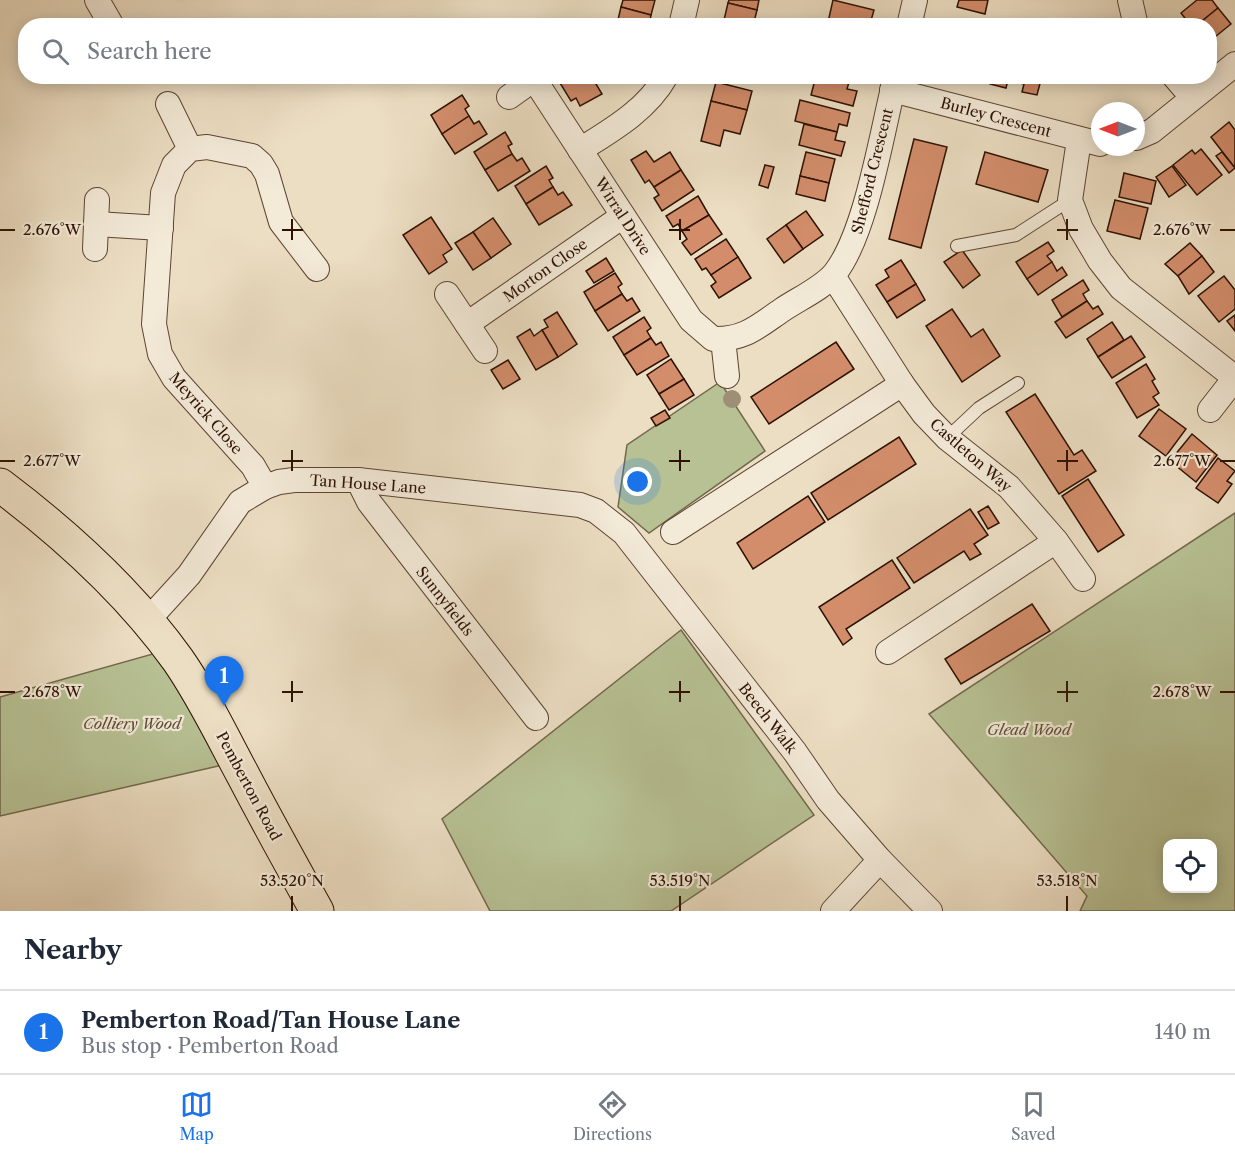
<!DOCTYPE html>
<meta charset="utf-8">
<style>
body{margin:0;font-family:"Libre Caslon Text",serif;background:#f2f2f3;color:#1f2937}
.controls{position:absolute;right:18px;bottom:18px;display:grid;overflow:hidden;border-radius:12px;box-shadow:0 3px 15px #0003}
.controls button{width:54px;height:54px;display:grid;place-items:center;padding:0;border:0;border-bottom:2px solid #e0e1e3;background:#fff;color:#1f2937;font:30px sans-serif}
.compass{position:absolute;left:1091px;top:102px;width:54px;height:54px;border-radius:50%;background:#fff;box-shadow:0 3px 15px #0003;rotate:270deg}
.you{position:absolute;left:638px;top:482px;width:21px;height:21px;margin:-15px;border:4px solid #fff;border-radius:50%;background:#1a73e8;box-shadow:0 0 0 9px #1a73e833}
.badge{display:grid;place-items:center;width:39px;height:39px;border-radius:50%;background:#1a73e8;color:#fff;font-size:20px;font-weight:700}
.pin{position:absolute;translate:-50% -50px;filter:drop-shadow(0 2px 3px #0008)}
.pin::after{content:'';position:absolute;top:32px;width:21px;height:18px;background:inherit;clip-path:polygon(0 0,100% 0,50% 100%)}
.list{margin:0;padding:0;list-style:none}
h2{display:flex;justify-content:space-between;align-items:center;height:78px;margin:0;padding:0 24px;font-size:26px}
h2 small{font-size:20px;font-weight:400;color:#747a83}
.list li{display:grid;grid-template-columns:39px 1fr auto;gap:18px;align-items:center;box-sizing:border-box;height:84px;padding:0 24px;border-top:2px solid #e0e1e3}
.list b{display:block;font-size:22px;white-space:nowrap}
.list p{margin:0;font-size:20px;white-space:nowrap;color:#747a83}
.list em{font-size:20px;font-style:normal;color:#747a83}
.icon{flex:none;width:33px;height:33px;fill:none;stroke:currentColor;stroke-width:2;stroke-linecap:round;stroke-linejoin:round}
.map{position:relative;flex:none;width:1235px;height:911px;overflow:hidden}
.search{position:absolute;background:#fff;box-shadow:0 3px 15px #0003;left:18px;right:18px;top:18px;height:66px;display:flex;align-items:center;gap:15px;box-sizing:border-box;padding:0 21px;border-radius:24px;color:#747a83;font-size:22px}
.sheet{height:162px;background:#fff}
nav{display:flex;justify-content:space-around;align-items:center;box-sizing:border-box;height:84px;border-top:2px solid #e0e1e3;background:#fff;font-size:16px;color:#747a83}
nav a{display:grid;justify-items:center;gap:3px}
nav .on{color:#1a73e8}
.map>svg:first-child{display:block}
.green{fill:#b7c194;stroke:#72694c;stroke-width:1.5;fill-rule:evenodd}
.building{fill:#d38d6b;stroke:#2d1103;stroke-width:1.5}
.lines{fill:none;stroke-linecap:round;stroke-linejoin:round}
.service-casing{stroke:#5d4433;stroke-width:14}
.minor-casing{stroke:#5d4433;stroke-width:26}
.primary-casing{stroke:#2d1103;stroke-width:35}
.service{stroke:#f3ead8;stroke-width:12}
.minor{stroke:#f3ead8;stroke-width:24}
.primary{stroke:#ecdec3;stroke-width:33}
.tree{fill:#9d8f75}
.ticks{fill:none;stroke:#2d1103;stroke-width:2}
.labels{text-anchor:middle;dominant-baseline:central;stroke-width:4.5;stroke-linejoin:round;paint-order:stroke}
.street-label{font-size:15px;fill:#2d1103;stroke:#f3ead8}
.park-label{font-size:15px;font-style:italic;fill:#5d4f36;stroke:#f3ead8}
.ticks-label{font-size:15px;text-anchor:middle;fill:#2d1103;stroke:#f3ead8;stroke-width:4.5;stroke-linejoin:round;paint-order:stroke}
</style>
<div class="map">
<svg width="1235" height="911" viewBox="0 0 1235 911">
<rect width="100%" height="100%" fill="#ecdec3"/>
<filter id="stains"><feTurbulence type="fractalNoise" baseFrequency=".00333" numOctaves="4"/><feColorMatrix values="0 0 0 0 .2 0 0 0 0 .09 0 0 0 0 .02 0 0 0 .5 -.17"/></filter>
<radialGradient id="worn" r=".72"><stop offset=".6" stop-color="#630" stop-opacity="0"/><stop offset="1" stop-color="#630" stop-opacity=".3"/></radialGradient>
<!-- green -->
<g class="green">
<polygon points="720,382 765,451 649,533 618,507 627,445"/>
<path d="M1235,513V911H1080L1087,896L929,714ZM1168,844H1212V888H1168Z"/>
<polygon points="681,630 814,815 671,911 490,911 442,819"/>
<polygon points="156,653 227,764 0,816 0,697"/>
</g>
<!-- building -->
<g class="building">
<polygon points="623,0 655,0 651,15 621,7"/>
<polygon points="729,0 759,0 757,10 728,3"/>
<polygon points="833,0 874,10 870,24 862,22 861,26 843,26 828,22"/>
<polygon points="959,0 988,0 985,14 957,7"/>
<polygon points="1197,0 1212,0 1218,8 1196,26 1191,26 1181,13"/>
<polygon points="728,3 757,10 753,26 724,20"/>
<polygon points="621,7 651,15 649,26 617,24"/>
<polygon points="1218,8 1231,24 1210,41 1210,26 1196,26"/>
<polygon points="569,76 599,76 601,80 596,84 602,94 580,106 576,98 571,101 560,83"/>
<polygon points="816,76 849,82 847,89 857,91 853,106 811,95"/>
<polygon points="830,76 851,76 849,82"/>
<polygon points="992,76 1017,76 1016,82 1008,80 1006,88 990,84"/>
<polygon points="1017,76 1042,76 1037,95 1022,92 1024,84 1016,82"/>
<polygon points="716,82 752,91 747,110 711,101"/>
<polygon points="462,95 469,106 465,109 469,116 442,134 431,115"/>
<polygon points="800,100 850,113 847,126 839,124 837,132 795,121"/>
<polygon points="711,101 747,110 740,134 724,130 720,146 701,141"/>
<polygon points="469,116 474,124 479,121 487,134 455,154 442,134"/>
<polygon points="1229,122 1235,130 1235,168 1211,137"/>
<polygon points="804,124 837,132 835,140 845,142 841,156 799,145"/>
<polygon points="505,132 512,144 508,146 512,154 485,170 474,152"/>
<polygon points="914,139 947,147 921,248 889,239"/>
<polygon points="1201,149 1222,175 1197,195 1173,165 1192,150 1195,154"/>
<polygon points="646,151 654,162 670,152 681,170 654,187 649,180 645,183 631,160"/>
<polygon points="806,152 835,159 829,183 800,176"/>
<polygon points="985,152 1048,170 1038,202 976,184"/>
<polygon points="1222,152 1235,168 1229,173 1216,156"/>
<polygon points="512,154 517,161 522,158 530,171 498,191 485,170"/>
<polygon points="765,165 774,167 768,188 759,185"/>
<polygon points="546,166 553,178 549,180 553,187 526,204 515,186"/>
<polygon points="1172,166 1186,185 1169,197 1156,177"/>
<polygon points="681,170 694,190 662,211 654,198 659,195 654,187"/>
<polygon points="1124,173 1156,181 1151,204 1119,197"/>
<polygon points="800,176 829,183 825,201 796,194"/>
<polygon points="553,187 558,195 563,192 572,205 539,225 526,204"/>
<polygon points="698,196 709,215 682,231 678,224 673,227 666,216"/>
<polygon points="1115,200 1148,208 1140,239 1107,231"/>
<polygon points="806,211 823,235 803,249 786,225"/>
<polygon points="709,215 722,234 691,255 682,243 687,239 682,231"/>
<polygon points="431,217 452,249 443,255 447,262 429,274 403,235"/>
<polygon points="493,218 511,244 491,258 473,232"/>
<polygon points="786,225 803,249 784,263 767,239"/>
<polygon points="473,232 491,258 473,270 455,243"/>
<polygon points="726,239 738,257 711,275 706,268 702,270 695,259"/>
<polygon points="1048,242 1054,251 1047,256 1052,262 1027,279 1016,262"/>
<polygon points="1190,243 1202,256 1178,276 1165,264"/>
<polygon points="962,250 980,275 963,288 944,262"/>
<polygon points="1202,256 1214,272 1189,294 1178,276"/>
<polygon points="738,257 751,278 719,298 711,286 716,282 711,275"/>
<polygon points="606,258 614,271 594,283 586,271"/>
<polygon points="901,260 916,284 887,302 876,285 889,277 885,270"/>
<polygon points="1052,262 1057,271 1062,267 1067,275 1038,295 1027,279"/>
<polygon points="615,273 622,284 618,287 622,294 595,311 584,292"/>
<polygon points="1224,276 1235,290 1235,309 1219,322 1198,296"/>
<polygon points="1083,280 1089,290 1083,294 1087,301 1062,317 1052,300"/>
<polygon points="916,284 925,300 897,318 887,302"/>
<polygon points="622,294 627,301 632,298 640,311 608,331 595,311"/>
<polygon points="1087,301 1093,309 1098,306 1103,314 1066,338 1055,322"/>
<polygon points="952,309 971,337 983,329 1000,356 962,382 926,326"/>
<polygon points="557,312 577,344 558,357 542,330 548,327 544,320"/>
<polygon points="1235,315 1235,331 1227,321"/>
<polygon points="644,317 651,328 647,331 651,338 624,355 613,337"/>
<polygon points="1112,322 1124,340 1098,357 1087,339"/>
<polygon points="530,329 534,336 542,330 558,357 536,370 517,337"/>
<polygon points="1131,336 1145,357 1112,378 1098,357"/>
<polygon points="651,338 656,345 661,342 669,356 637,375 624,355"/>
<polygon points="836,342 854,369 769,424 751,397"/>
<polygon points="671,359 684,379 659,394 647,375"/>
<polygon points="508,360 520,379 503,389 491,370"/>
<polygon points="1146,364 1155,379 1152,381 1159,393 1153,397 1159,405 1137,418 1116,383"/>
<polygon points="684,379 694,395 669,410 659,394"/>
<polygon points="1035,394 1074,455 1082,450 1096,471 1059,494 1006,412"/>
<polygon points="1159,409 1186,429 1166,456 1139,436"/>
<polygon points="665,410 670,418 656,426 651,418"/>
<polygon points="1192,434 1217,455 1196,482 1170,461"/>
<polygon points="899,437 916,464 828,520 811,493"/>
<polygon points="1218,458 1235,471 1227,481 1232,484 1218,503 1196,488"/>
<polygon points="1088,479 1124,535 1098,552 1062,496"/>
<polygon points="808,496 825,522 753,569 737,543"/>
<polygon points="988,506 999,523 988,529 978,512"/>
<polygon points="970,509 988,535 974,544 981,554 970,560 964,551 914,583 897,558"/>
<polygon points="892,560 910,588 846,629 852,638 843,645 819,607"/>
<polygon points="1032,604 1050,631 961,684 945,659"/>
</g>
<g class="lines">
<defs>
<g id="service">
<polyline points="957,246 1016,235 1070,200"/>
<polyline points="947,438 979,408 1018,383"/>
</g>
<g id="minor">
<polyline points="97,0 112,26"/>
<polyline points="1130,0 1136,26"/>
<polyline points="681,26 687,0"/>
<polyline points="909,26 915,0"/>
<polyline points="1174,76 1192,97"/>
<path d="M534,79L691,320L713,339C744,340 757,327 782,310C798,299 823,288 835,273C867,232 882,130 896,76"/>
<polyline points="892,90 1100,144"/>
<polyline points="509,97 534,79 532,76"/>
<polyline points="168,104 190,149"/>
<polyline points="1136,138 1152,131 1235,64"/>
<polyline points="1079,140 1070,200 1081,229 1100,261 1121,288 1234,377"/>
<path d="M580,150C612,130 647,110 666,76"/>
<polyline points="96,224 161,228"/>
<polyline points="95,249 97,200"/>
<polyline points="833,276 902,384 924,414 947,438 1009,487 1056,541 888,652"/>
<polyline points="447,294 485,351"/>
<polyline points="467,324 623,216"/>
<polyline points="723,339 727,376"/>
<polyline points="1210,410 1235,378"/>
<polyline points="358,480 369,502 536,718"/>
<polyline points="265,487 253,466 174,378 160,354 154,324 163,193 174,165 190,149 207,147 252,156 261,164 267,174 281,222 317,269"/>
<polyline points="673,532 902,384"/>
<polyline points="1056,541 1083,579"/>
<polyline points="148,620 189,575 240,502 265,487 279,482 294,480 358,480 580,505 596,511 624,533 795,752 828,800 880,860 930,911"/>
<polyline points="833,911 880,860"/>
</g>
<path id="primary" d="M0,485C65,534 130,593 178,660C203,696 222,736 243,775C267,821 292,866 317,911"/>
</defs>
<!-- service casing -->
<use href="#service" class="service-casing"/>
<!-- minor casing -->
<use href="#minor" class="minor-casing"/>
<!-- primary casing -->
<use href="#primary" class="primary-casing"/>
<!-- service -->
<use href="#service" class="service"/>
<!-- minor -->
<use href="#minor" class="minor"/>
<!-- primary -->
<use href="#primary" class="primary"/>
</g>
<!-- trees -->
<circle class="tree" cx="732" cy="399" r="9"/>
<!-- ticks -->
<path class="ticks" d="M292,219V240M680,219V240M1067,219V240M0,230H15M282,230H303M669,230H690M1057,230H1078M1220,230H1235M292,450V471M680,450V471M1067,450V471M0,461H15M282,461H303M669,461H690M1057,461H1078M1220,461H1235M292,681V702M680,681V702M1067,681V702M0,692H15M282,692H303M669,692H690M1057,692H1078M1220,692H1235M292,896V911M680,896V911M1067,896V911"/>
<g class="labels">
<!-- street labels -->
<g class="street-label">
<text transform="translate(996 117) rotate(15)">Burley Crescent</text>
<text transform="translate(872 171) rotate(-76)">Shefford Crescent</text>
<text transform="translate(623 216) rotate(57)">Wirral Drive</text>
<text transform="translate(545 270) rotate(-35)">Morton Close</text>
<text transform="translate(206 413) rotate(49)">Meyrick Close</text>
<text transform="translate(971 455) rotate(41)">Castleton Way</text>
<text transform="translate(368 484) rotate(4)">Tan House Lane</text>
<text transform="translate(445 601) rotate(52)">Sunnyfields</text>
<text transform="translate(768 718) rotate(52)">Beech Walk</text>
<text transform="translate(249 786) rotate(62)">Pemberton Road</text>
</g>
<!-- park labels -->
<g class="park-label">
<text x="132" y="723">Colliery Wood</text>
<text x="1029" y="729">Glead Wood</text>
</g>
</g>
<g class="ticks-label">
<text x="1182" y="235">2.676°W</text>
<text x="52" y="235">2.676°W</text>
<text x="1182" y="466">2.677°W</text>
<text x="52" y="466">2.677°W</text>
<text x="1182" y="697">2.678°W</text>
<text x="52" y="697">2.678°W</text>
<text x="292" y="886">53.520°N</text>
<text x="680" y="886">53.519°N</text>
<text x="1067" y="886">53.518°N</text>
</g>
<rect width="100%" height="100%" filter="url(#stains)"/>
<rect width="100%" height="100%" fill="url(#worn)"/>
</svg>
<div class="controls">
<button><svg class="icon" aria-label="locate" viewBox="0 0 24 24"><circle cx="12" cy="12" r="6"/><path d="M12 2v4M12 18v4M2 12h4M18 12h4"/></svg></button>
</div>
<svg class="compass" viewBox="-18 -18 36 36"><path d="M0-13l5 13h-10z" fill="#e53935"/><path d="M0 13l5-13h-10z" fill="#747a83"/></svg>
<div class="you"></div>
<div class="pin badge" style="left:224px;top:706px">1</div>
<div class="search"><svg class="icon" aria-label="search" viewBox="0 0 24 24"><circle cx="10" cy="10" r="6"/><path d="M15 15l6 6"/></svg>Search here</div>
</div>
<section class="sheet">
<h2>Nearby<small></small></h2>
<ul class="list">
<li><span class="badge">1</span><div><b>Pemberton Road/Tan House Lane</b><p>Bus stop · Pemberton Road</p></div><em>140 m</em></li>
</ul>
</section>
<nav>
<a class="on"><svg class="icon" aria-label="map" viewBox="0 0 24 24"><path d="M3 6l6-2 6 2 6-2v14l-6 2-6-2-6 2zM9 4v14M15 6v14"/></svg>Map</a>
<a><svg class="icon" aria-label="directions" viewBox="0 0 24 24"><path d="M12 3l9 9-9 9-9-9zM9 14v-3h6M13 9l2 2-2 2"/></svg>Directions</a>
<a><svg class="icon" aria-label="saved" viewBox="0 0 24 24"><path d="M7 4h10v16l-5-4-5 4z"/></svg>Saved</a>
</nav>
